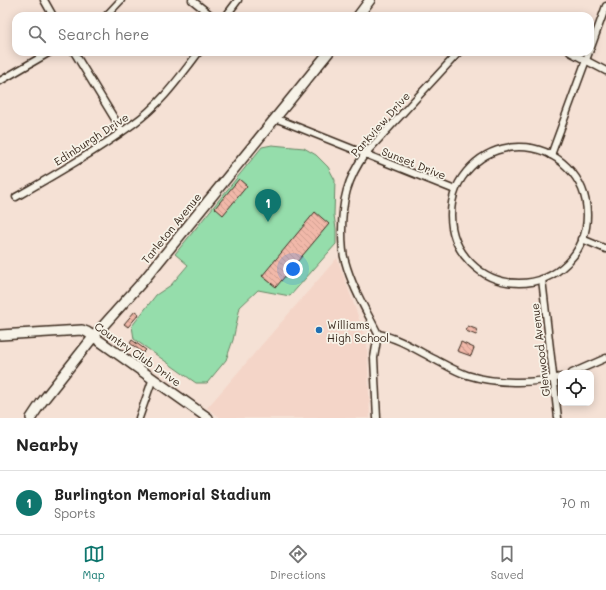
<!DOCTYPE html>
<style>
body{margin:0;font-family:Mali,sans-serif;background:#f6f6f6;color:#222}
.controls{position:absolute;right:12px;bottom:12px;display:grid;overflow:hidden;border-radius:8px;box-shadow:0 2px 10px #0003}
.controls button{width:36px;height:36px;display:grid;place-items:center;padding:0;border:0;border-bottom:1px solid #e0e0e0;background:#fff;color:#222;font:20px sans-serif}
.you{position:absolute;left:293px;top:269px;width:14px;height:14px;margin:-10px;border:3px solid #fff;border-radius:50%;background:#1a73e8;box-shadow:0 0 0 6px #1a73e833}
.badge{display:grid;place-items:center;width:26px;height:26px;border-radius:50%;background:#0f766e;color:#fff;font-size:13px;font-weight:700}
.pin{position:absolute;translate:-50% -33px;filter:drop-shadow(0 1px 2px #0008)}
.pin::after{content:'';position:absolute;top:21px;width:14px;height:12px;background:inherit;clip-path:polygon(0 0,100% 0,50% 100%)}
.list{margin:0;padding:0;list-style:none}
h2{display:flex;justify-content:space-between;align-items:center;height:52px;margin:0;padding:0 16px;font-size:17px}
h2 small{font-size:13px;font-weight:400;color:#767676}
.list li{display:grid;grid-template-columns:26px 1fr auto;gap:12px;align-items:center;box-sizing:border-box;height:64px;padding:0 16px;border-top:1px solid #e0e0e0}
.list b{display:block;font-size:15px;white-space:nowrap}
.list p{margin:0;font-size:13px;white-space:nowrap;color:#767676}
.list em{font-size:13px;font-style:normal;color:#767676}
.icon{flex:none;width:22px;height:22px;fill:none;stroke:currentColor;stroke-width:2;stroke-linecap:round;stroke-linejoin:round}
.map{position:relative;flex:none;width:606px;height:418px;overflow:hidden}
.search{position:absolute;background:#fff;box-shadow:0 2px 10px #0003;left:12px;right:12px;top:12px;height:44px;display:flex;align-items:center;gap:10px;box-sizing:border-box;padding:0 14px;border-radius:12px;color:#767676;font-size:15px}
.sheet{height:116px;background:#fff}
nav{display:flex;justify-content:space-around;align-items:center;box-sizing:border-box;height:56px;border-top:1px solid #e0e0e0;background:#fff;font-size:11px;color:#767676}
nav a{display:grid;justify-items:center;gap:2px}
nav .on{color:#0f766e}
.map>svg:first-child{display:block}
.built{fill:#f4d5c8}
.garden{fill:#95ddab;stroke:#688464}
.building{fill:url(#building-back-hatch);stroke:#3b2a1e}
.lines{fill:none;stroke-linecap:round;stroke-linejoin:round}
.street-casing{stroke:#3b2a1e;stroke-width:9}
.secondary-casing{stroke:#3b2a1e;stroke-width:12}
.street{stroke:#f7f3e8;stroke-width:6}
.secondary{stroke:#f7f3e8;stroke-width:9}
.poi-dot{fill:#1f6fb2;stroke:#f7f3e8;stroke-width:1.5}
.labels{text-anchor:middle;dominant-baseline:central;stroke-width:3.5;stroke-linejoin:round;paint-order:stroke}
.street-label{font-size:11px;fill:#3b2a1e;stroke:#f7f3e8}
.poi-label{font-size:11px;fill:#3b2a1e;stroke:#f7f3e8;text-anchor:start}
</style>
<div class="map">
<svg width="606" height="418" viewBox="0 0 606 418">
<defs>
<pattern id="building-back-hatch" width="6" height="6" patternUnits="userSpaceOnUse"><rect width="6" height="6" fill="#f1b8a9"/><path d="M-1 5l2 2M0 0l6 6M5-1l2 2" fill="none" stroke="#d09e91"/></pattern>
</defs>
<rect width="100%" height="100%" fill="#f5e1d5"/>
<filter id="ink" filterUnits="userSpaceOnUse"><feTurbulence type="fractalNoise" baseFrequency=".025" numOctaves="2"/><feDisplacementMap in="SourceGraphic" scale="8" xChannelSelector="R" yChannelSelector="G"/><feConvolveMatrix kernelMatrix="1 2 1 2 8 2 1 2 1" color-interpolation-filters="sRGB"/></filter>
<g filter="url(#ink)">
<!-- built -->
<polygon class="built" points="337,258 358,316 367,344 370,418 221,418 207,408"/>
<!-- garden -->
<polygon class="garden" points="272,145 304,148 316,155 328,167 335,180 334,215 336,229 336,244 290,296 258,290 240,307 233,340 226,360 207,383 196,383 134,339 132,326 156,295 171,285 188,265 175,254 262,147"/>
<!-- building -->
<g class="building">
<polygon points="239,179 247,186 223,215 215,208"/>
<polygon points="315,212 329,224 276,287 262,276"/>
<polygon points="135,311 139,314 128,327 124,324"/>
<polygon points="468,326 478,330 476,335 466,331"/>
<polygon points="132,340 146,350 143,353 130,343"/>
<polygon points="461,342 474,348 471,356 457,351"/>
</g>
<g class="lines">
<defs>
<g id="street">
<polyline points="44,0 53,16"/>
<polyline points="192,0 212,16"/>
<polyline points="106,16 121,0"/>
<polyline points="226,16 238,0"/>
<polyline points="590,50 606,6"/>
<polyline points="74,52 122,131"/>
<path d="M459,52L365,154C347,179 342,201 342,231C342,241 342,252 345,261C352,287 366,310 378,334C398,338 415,349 434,359C444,364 455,371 467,375C496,384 532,384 561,377"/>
<polyline points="570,52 606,71"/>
<polyline points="0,81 50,52"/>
<polyline points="275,118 455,190"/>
<circle cx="519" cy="215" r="68"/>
<polyline points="551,155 589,52"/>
<path d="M16,197C56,174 96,151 133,124C160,105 179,78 199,52"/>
<polyline points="582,239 606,249"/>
<polyline points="542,279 558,418"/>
<polyline points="572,373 606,358"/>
<polyline points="139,418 153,378"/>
<polyline points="377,418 374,358 378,334"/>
</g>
<g id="secondary">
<polyline points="358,16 370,0"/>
<polyline points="0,335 82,330 87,332 208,418"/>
<polyline points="31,418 41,403 94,336 144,280 329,52"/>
</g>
</defs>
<!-- street casing -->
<use href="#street" class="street-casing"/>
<!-- secondary casing -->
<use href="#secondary" class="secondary-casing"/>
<!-- street -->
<use href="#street" class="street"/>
<!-- secondary -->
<use href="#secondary" class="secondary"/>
</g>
</g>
<!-- markers -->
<circle class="poi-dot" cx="319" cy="330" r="4"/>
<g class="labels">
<!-- street labels -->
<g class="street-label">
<text transform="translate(380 124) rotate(-48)">Parkview Drive</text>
<text transform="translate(91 139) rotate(-33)">Edinburgh Drive</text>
<text transform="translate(414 163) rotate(22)">Sunset Drive</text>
<text transform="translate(171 228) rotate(-51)">Tarleton Avenue</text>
<text transform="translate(540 350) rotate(-97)">Glenwood Avenue</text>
<text transform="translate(138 354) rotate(35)">Country Club Drive</text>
</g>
<!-- poi labels -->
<g class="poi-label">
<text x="327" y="324">Williams<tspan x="327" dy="13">High School</tspan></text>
</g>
</g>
</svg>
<div class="controls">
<button><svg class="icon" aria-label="locate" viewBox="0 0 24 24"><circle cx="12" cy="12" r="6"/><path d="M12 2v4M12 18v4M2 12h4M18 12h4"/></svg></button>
</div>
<div class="you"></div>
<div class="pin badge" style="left:268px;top:222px">1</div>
<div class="search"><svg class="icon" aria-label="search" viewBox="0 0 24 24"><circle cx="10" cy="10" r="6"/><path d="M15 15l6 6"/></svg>Search here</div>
</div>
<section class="sheet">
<h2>Nearby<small></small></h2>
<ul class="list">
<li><span class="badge">1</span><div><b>Burlington Memorial Stadium</b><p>Sports</p></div><em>70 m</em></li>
</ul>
</section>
<nav>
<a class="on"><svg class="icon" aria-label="map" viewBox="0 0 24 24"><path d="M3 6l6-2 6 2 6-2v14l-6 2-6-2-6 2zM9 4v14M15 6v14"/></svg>Map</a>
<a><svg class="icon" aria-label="directions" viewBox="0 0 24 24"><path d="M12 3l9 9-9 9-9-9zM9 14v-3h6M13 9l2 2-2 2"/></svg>Directions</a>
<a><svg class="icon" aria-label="saved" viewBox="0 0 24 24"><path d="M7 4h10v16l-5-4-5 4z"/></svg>Saved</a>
</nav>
